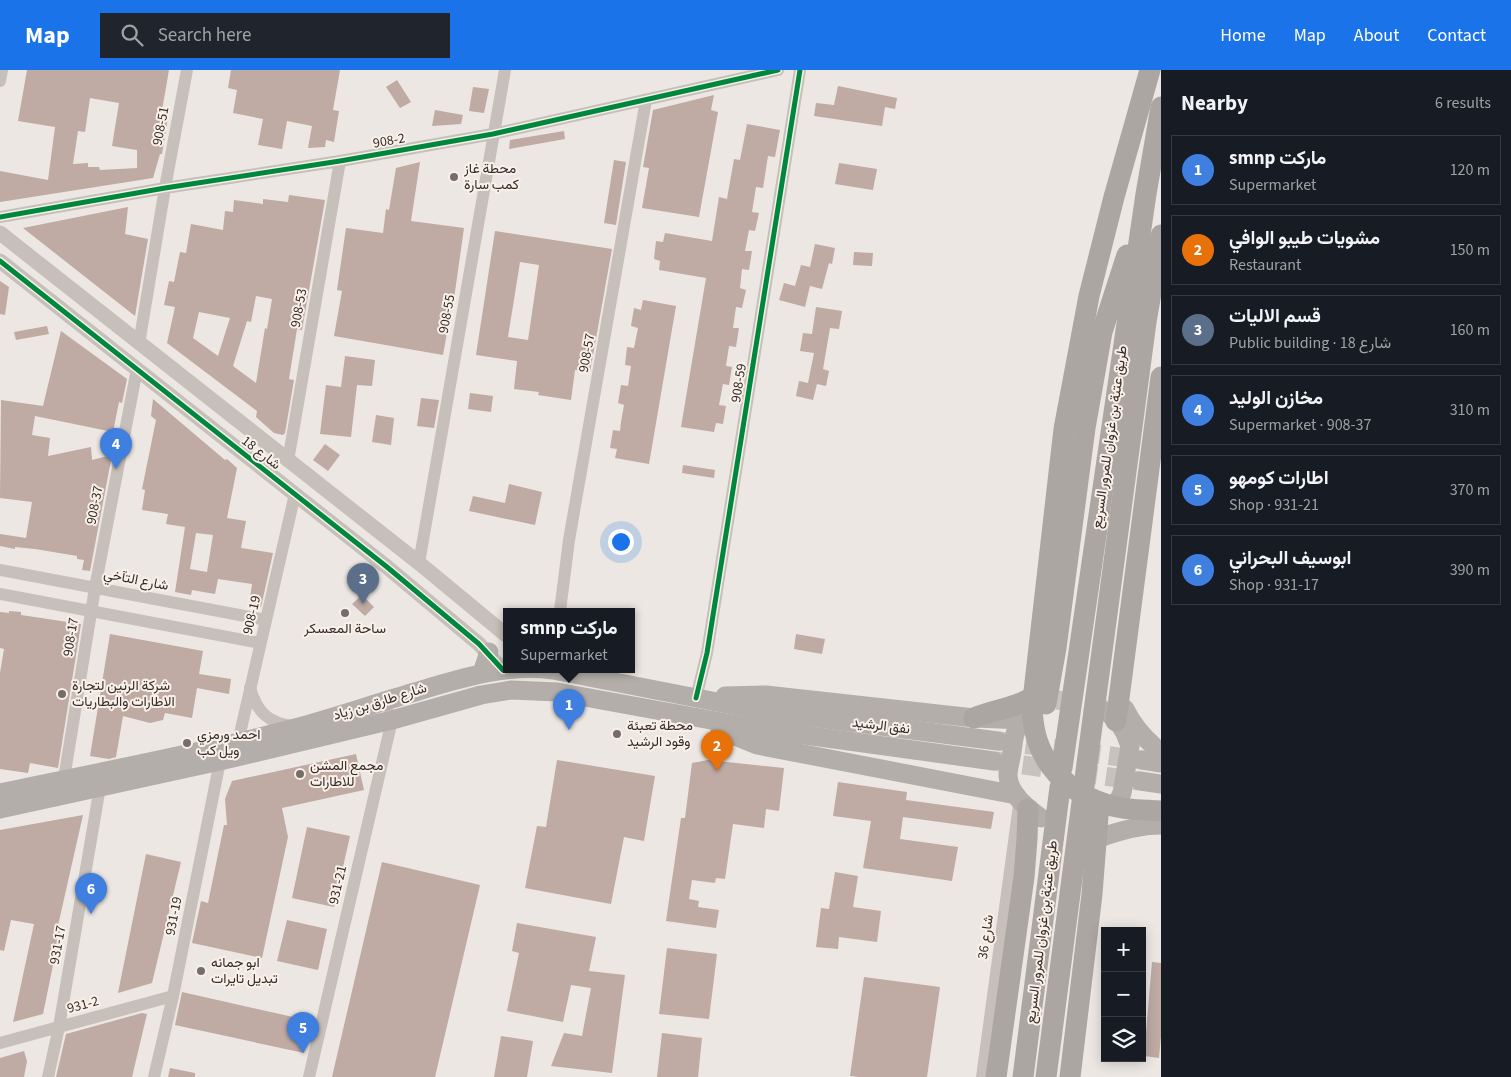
<!DOCTYPE html>
<meta charset="utf-8">
<style>
body{margin:0;font-family:"Source Sans 3",Vazirmatn,sans-serif;background:#20242c;color:#f1f3f6}
.controls{position:absolute;right:15px;bottom:15px;display:grid;overflow:hidden;border-radius:0px;box-shadow:0 2px 12px #0003}
.controls button{width:45px;height:45px;display:grid;place-items:center;padding:0;border:0;border-bottom:1px solid #363941;background:#171b24;color:#f1f3f6;font:25px sans-serif}
.you{position:absolute;left:620px;top:471px;width:18px;height:18px;margin:-12px;border:4px solid #fff;border-radius:50%;background:#1a73e8;box-shadow:0 0 0 8px #1a73e833}
.badge{display:grid;place-items:center;width:32px;height:32px;border-radius:50%;background:#1a73e8;color:#fff;font-size:16px;font-weight:700}
.pin{position:absolute;translate:-50% -41px;filter:drop-shadow(0 1px 2px #0008)}
.pin::after{content:'';position:absolute;top:26px;width:18px;height:15px;background:inherit;clip-path:polygon(0 0,100% 0,50% 100%)}
.popup{position:absolute;left:503px;top:538px;width:132px;height:65px;box-sizing:border-box;display:grid;place-content:center;border-radius:0px;background:#171b24;filter:drop-shadow(0 1px 4px #0005);font-size:16px;white-space:nowrap;color:#9ea1a6}
.popup b{font-size:19px;color:#f1f3f6}
.popup::after{content:'';position:absolute;left:50%;top:100%;margin-left:-10px;border:10px solid transparent;border-top-color:#171b24}
.list{margin:0;padding:0;list-style:none}
h2{display:flex;justify-content:space-between;align-items:center;height:65px;margin:0;padding:0 20px;font-size:21px}
h2 small{font-size:16px;font-weight:400;color:#9ea1a6}
.list li{display:grid;grid-template-columns:32px 1fr auto;gap:15px;align-items:center;box-sizing:border-box;height:70px;margin:0 10px 10px;padding:0 10px;border:1px solid #363941;border-radius:0px}
.list b{display:block;font-size:19px;white-space:nowrap}
.list p{margin:0;font-size:16px;white-space:nowrap;color:#9ea1a6}
.list em{font-size:16px;font-style:normal;color:#9ea1a6}
.icon{flex:none;width:28px;height:28px;fill:none;stroke:currentColor;stroke-width:2;stroke-linecap:round;stroke-linejoin:round}
.map{position:relative;flex:none;width:1161px;height:1007px;overflow:hidden}
header{display:flex;align-items:center;gap:30px;box-sizing:border-box;height:70px;padding:0 25px;background:#1a73e8;color:#fff}
header strong{font-size:24px}
nav{display:flex;gap:28px;margin-inline-start:auto;font-size:18px}
.search{width:350px;height:45px;background:#20242c;display:flex;align-items:center;gap:12px;box-sizing:border-box;padding:0 18px;border-radius:0px;color:#9ea1a6;font-size:19px}
main{display:flex}
aside{flex:1;background:#171b24}
.map>svg:first-child{display:block}
.building{fill:#bfaaa4;fill-rule:evenodd}
.lines{fill:none;stroke-linecap:round;stroke-linejoin:round}
.primary-tunnel{stroke:#c8c2bd;stroke-width:19;stroke-dasharray:19 9;stroke-linecap:butt}
.minor{stroke:#c6bfba;stroke-width:12}
.tertiary{stroke:#c6bfba;stroke-width:15}
.primary{stroke:#b4aeaa;stroke-width:19}
.motorway{stroke:#aba6a1;stroke-width:21}
.cycleway-casing{stroke:#f9f1e9;stroke-width:8}
.cycleway{stroke:#00873e;stroke-width:5}
.poi-dot{fill:#766d6a;stroke:#f9f1e9;stroke-width:2}
.labels{text-anchor:middle;dominant-baseline:central;stroke-width:4;stroke-linejoin:round;paint-order:stroke}
.street-label{font-size:14px;fill:#362c29;stroke:#f9f1e9}
.poi-label{font-size:14px;fill:#362c29;stroke:#f9f1e9;text-anchor:start}
</style>
<header>
<strong>Map</strong>
<div class="search"><svg class="icon" aria-label="search" viewBox="0 0 24 24"><circle cx="10" cy="10" r="6"/><path d="M15 15l6 6"/></svg>Search here</div>
<nav><a>Home</a><a>Map</a><a>About</a><a>Contact</a></nav>
</header>
<main>
<div class="map">
<svg width="1161" height="1007" viewBox="0 0 1161 1007">
<rect width="100%" height="100%" fill="#ece7e2"/>
<!-- building -->
<g class="building">
<path d="M27,0H169L161,46L168,47L162,84H160L153,108L0,132V101L48,110L55,57L18,51ZM90,28L119,33L112,76L137,80V98L100,100L99,97H88V93L73,94L78,61L85,62Z"/>
<polygon points="231,0 340,0 333,40 339,41 334,72 326,70 325,77 308,78 312,56 287,51 282,79 258,75 263,49 233,43 237,20 228,18"/>
<polygon points="397,10 411,32 400,38 386,17"/>
<polygon points="838,16 897,28 895,39 885,37 882,56 814,46 816,33 834,35"/>
<polygon points="473,17 489,19 484,43 469,41"/>
<polygon points="714,25 711,40 718,42 699,147 642,138 649,98 643,97 653,40"/>
<polygon points="435,40 463,45 461,54 432,56"/>
<polygon points="747,54 780,60 775,87 768,86 763,118 756,117 752,142 759,143 755,161 749,160 745,181 752,181 749,200 742,199 740,218 746,220 742,238 736,237 733,258 739,258 736,277 729,276 726,296 732,297 729,315 723,314 719,335 726,336 723,354 716,353 714,362 681,357 706,208 659,200 660,191 654,189 656,171 663,172 665,163 712,171 719,127 727,129 734,89 740,90"/>
<polygon points="564,61 565,69 509,79 510,70"/>
<polygon points="614,90 626,92 616,155 604,153"/>
<polygon points="420,92 411,151 464,158 453,236 452,235 443,285 334,266 342,221 337,220 346,158 383,163 386,139 389,140 396,98"/>
<polygon points="839,93 877,99 873,120 835,114"/>
<path d="M289,125L325,130L302,260L297,259L289,309L294,310L285,363L283,365L274,363L256,347L257,341L167,273L175,237L164,235L169,211L174,212L180,182L186,183L191,154L223,160L225,141L233,142L234,130L263,134V129L288,132ZM256,226L272,229L267,259L265,258L256,313L233,296L247,251L251,252ZM199,242L230,248L218,286L193,268Z"/>
<polygon points="128,137 125,164 148,169 135,246 23,158"/>
<path d="M495,161L612,179L590,302L575,300L571,330L538,325L539,322L514,319L517,291L476,285ZM520,192L539,195L528,270L508,267Z"/>
<polygon points="815,174 835,178 832,194 829,193 822,219 810,216 805,237 779,230 784,213 795,216 801,195 810,197"/>
<polygon points="854,182 873,183 872,196 853,195"/>
<polygon points="0,211 9,217 5,245 0,244"/>
<polygon points="643,230 676,236 649,394 615,388 617,379 610,378 613,360 620,361 621,352 624,335 618,333 621,315 628,316 631,296 625,295 627,277 634,278 638,258 631,256 634,238 641,240"/>
<polygon points="816,237 842,241 839,259 830,258 823,299 829,301 826,316 817,314 813,330 796,326 799,311 808,313 814,283 800,281 803,263 812,264"/>
<polygon points="47,256 49,264 16,270 14,262"/>
<polygon points="61,261 127,309 122,333 119,332 113,362 35,346 32,365 50,368 48,386 91,377 92,390 112,385 90,501 82,500 84,490 77,489 77,486 35,479 15,477 15,479 0,476 0,464 26,468 32,432 0,428 1,330 43,336"/>
<polygon points="345,286 375,290 372,316 357,315 351,367 320,364 326,315 341,317"/>
<polygon points="470,323 493,326 491,342 468,339"/>
<polygon points="421,328 439,330 434,358 417,356"/>
<path d="M153,329L225,390L227,389L237,398L227,448L246,451L241,478L273,483L261,537L249,535L252,514L218,509L215,524L192,520L191,525L175,522L185,457L166,454L168,444L142,440L145,420L142,419L156,350L151,346ZM196,463L213,465L207,502L190,499Z"/>
<polygon points="376,345 394,348 391,375 372,372"/>
<polygon points="325,374 340,385 328,401 313,390"/>
<polygon points="683,395 715,400 714,408 682,403"/>
<polygon points="509,414 542,422 535,455 469,441 473,426 505,433"/>
<polygon points="362,525 374,537 365,546 352,534"/>
<polygon points="9,541 21,542 21,545 81,554 58,698 30,693 28,703 0,699 0,603 4,579 0,578 0,542 9,543"/>
<polygon points="110,564 203,581 199,604 231,609 229,624 197,618 192,648 165,643 163,650 150,653 123,646 116,687 109,689 90,686"/>
<polygon points="796,564 825,569 822,584 794,579"/>
<polygon points="356,684 364,720 282,738 288,767 262,888 192,873 201,831 208,833 224,755 227,755 225,729 232,711"/>
<polygon points="557,690 655,706 644,771 624,767 611,834 525,818 537,756 546,757"/>
<polygon points="708,690 784,698 779,741 766,739 764,758 733,754 725,809 716,808 715,813 692,810 689,829 699,831 698,837 719,840 716,858 666,851 681,748 685,748 692,693"/>
<polygon points="838,712 907,722 906,730 994,742 991,759 903,747 900,769 958,777 952,811 863,798 871,751 833,746"/>
<polygon points="83,745 57,860 60,861 43,944 13,952 34,854 11,850 4,881 0,880 0,760"/>
<polygon points="307,757 350,766 334,837 292,828"/>
<polygon points="146,784 181,792 152,913 118,923"/>
<polygon points="382,792 480,815 435,1007 332,1007"/>
<polygon points="835,802 858,806 853,837 881,841 877,872 839,867 838,879 816,877 821,838 829,839"/>
<polygon points="287,850 327,859 318,900 277,891"/>
<polygon points="517,853 596,867 589,901 625,905 612,1003 551,996 564,963 582,966 591,918 571,915 563,952 507,941 519,883 512,881"/>
<polygon points="667,878 717,884 709,949 659,944"/>
<polygon points="1152,892 1161,893 1161,966 1159,988 1144,986"/>
<polygon points="864,907 940,917 927,1007 859,1007 850,1006"/>
<polygon points="182,922 311,951 304,983 175,955"/>
<polygon points="142,943 147,944 132,1007 56,1007 66,964"/>
<polygon points="662,963 702,968 698,1007 657,1007"/>
<polygon points="501,966 533,971 527,1007 494,1007"/>
<polygon points="24,981 27,991 24,1007 0,1007 0,988"/>
<polygon points="170,998 195,1003 195,1007 168,1007"/>
</g>
<g class="lines">
<!-- primary-tunnel -->
<g class="primary-tunnel">
<polyline points="1057,630 1098,636 1106,641"/>
<polyline points="998,671 1142,690"/>
<polyline points="995,691 1139,711"/>
</g>
<!-- minor -->
<g class="minor">
<polyline points="0,11 2,0"/>
<polyline points="0,147 165,118 340,91 493,64 778,0"/>
<polyline points="139,274 165,118 187,0"/>
<polyline points="288,391 340,91"/>
<polyline points="419,493 505,0"/>
<polyline points="0,500 266,550"/>
<polyline points="0,524 260,573"/>
<polyline points="560,541 569,470 646,30"/>
<path d="M250,618C257,642 268,653 293,656"/>
<polyline points="696,628 707,583 800,0"/>
<polyline points="238,672 295,424"/>
<polyline points="64,709 95,518 137,299"/>
<polyline points="0,973 173,926"/>
<polyline points="48,1007 59,957 100,717"/>
<polyline points="154,1007 173,926 220,691"/>
<polyline points="309,1007 392,650 390,644"/>
<polyline points="982,1007 1019,735"/>
</g>
<!-- tertiary -->
<g class="tertiary">
<polyline points="0,163 419,493 506,565"/>
<polyline points="0,191 387,497 479,574 503,600"/>
</g>
<!-- primary -->
<g class="primary">
<polyline points="482,603 489,582"/>
<polyline points="725,626 766,625 974,648 1022,650"/>
<path d="M1125,639C1133,656 1144,668 1158,680"/>
<polyline points="1106,641 1119,653 1125,663 1130,676 1122,723 1119,729"/>
<path d="M1026,647C1014,658 1014,667 1012,682C1011,689 1008,698 1008,706C1009,724 1027,738 1041,748"/>
<polyline points="720,660 757,675 1016,725"/>
<polyline points="1142,690 1161,693"/>
<polyline points="1140,711 1161,714"/>
<path d="M0,723C100,702 201,683 299,657C338,646 377,633 415,622C461,608 505,594 553,600L763,641L998,671"/>
<polyline points="0,739 220,691 392,650 481,625 511,620 557,622 760,659 994,691"/>
<path d="M1097,769C1118,761 1138,755 1161,755"/>
</g>
<!-- motorway -->
<g class="motorway">
<path d="M1150,0L1114,127L1089,226L1064,359L1033,630C1033,636 1032,643 1033,650C1038,698 1076,730 1122,738C1135,740 1148,740 1161,741"/>
<polyline points="1046,634 1056,578 1085,358 1102,262 1127,185"/>
<path d="M974,648C996,638 1026,638 1042,618"/>
<polyline points="1116,651 1161,307"/>
<polyline points="1062,698 1146,124 1161,37"/>
<polyline points="1084,716 1146,252 1161,165"/>
<polyline points="996,1007 1024,807 1027,769 1028,739"/>
<polyline points="1023,1007 1060,717"/>
<polyline points="1046,1007 1082,732"/>
<polyline points="1070,1007 1092,824 1098,746"/>
</g>
<defs>
<g id="cycleway">
<polyline points="0,147 165,118 340,91 493,64 778,0"/>
<polyline points="0,191 387,497 479,574 503,600"/>
<polyline points="696,628 707,583 800,0"/>
</g>
</defs>
<!-- cycleway casing -->
<use href="#cycleway" class="cycleway-casing"/>
<!-- cycleway -->
<use href="#cycleway" class="cycleway"/>
</g>
<!-- markers -->
<g class="poi-dot">
<circle cx="454" cy="107" r="5"/>
<circle cx="345" cy="543" r="5"/>
<circle cx="62" cy="624" r="5"/>
<circle cx="617" cy="664" r="5"/>
<circle cx="187" cy="673" r="5"/>
<circle cx="300" cy="704" r="5"/>
<circle cx="201" cy="901" r="5"/>
</g>
<g class="labels">
<!-- street labels -->
<g class="street-label">
<text transform="translate(161 56) rotate(-79)">908-51</text>
<text transform="translate(389 71) rotate(-10)">908-2</text>
<text transform="translate(299 238) rotate(-80)">908-53</text>
<text transform="translate(447 244) rotate(-80)">908-55</text>
<text transform="translate(587 283) rotate(-80)">908-57</text>
<text transform="translate(739 313) rotate(-81)">908-59</text>
<text transform="translate(1110 367) rotate(-82)">طريق عتبة بن غزوان للمرور السريع</text>
<text transform="translate(261 383) rotate(38)">شارع 18</text>
<text transform="translate(95 435) rotate(-79)">908-37</text>
<text transform="translate(136 510) rotate(11)">شارع التآخي</text>
<text transform="translate(252 545) rotate(-77)">908-19</text>
<text transform="translate(71 567) rotate(-81)">908-17</text>
<text transform="translate(380 632) rotate(-17)">شارع طارق بن زياد</text>
<text transform="translate(881 656) rotate(7)">نفق الرشيد</text>
<text transform="translate(338 815) rotate(-77)">931-21</text>
<text transform="translate(174 846) rotate(-79)">931-19</text>
<text transform="translate(1042 862) rotate(-83)">طريق عتبة بن غزوان للمرور السريع</text>
<text transform="translate(986 867) rotate(-82)">شارع 36</text>
<text transform="translate(58 875) rotate(-80)">931-17</text>
<text transform="translate(83 935) rotate(-15)">931-2</text>
</g>
<!-- poi labels -->
<g class="poi-label">
<text x="464" y="99">محطة غاز<tspan x="464" dy="16">كمب سارة</tspan></text>
<text x="345" y="559" text-anchor="middle">ساحة المعسكر</text>
<text x="72" y="616">شركة الرنين لتجارة<tspan x="72" dy="16">الاطارات والبطاريات</tspan></text>
<text x="627" y="656">محطة تعبئة<tspan x="627" dy="16">وقود الرشيد</tspan></text>
<text x="197" y="665">احمد ورمزي<tspan x="197" dy="16">ويل كب</tspan></text>
<text x="310" y="696">مجمع المشن<tspan x="310" dy="16">للاطارات</tspan></text>
<text x="211" y="893">ابو جمانه<tspan x="211" dy="16">تبديل تايرات</tspan></text>
</g>
</g>
</svg>
<div class="controls">
<button>+</button>
<button>−</button>
<button><svg class="icon" aria-label="layers" viewBox="0 0 24 24"><path d="M12 4l9 5-9 5-9-5zM3 14l9 5 9-5"/></svg></button>
</div>
<div class="you"></div>
<div class="pin badge" style="left:569px;top:660px;background:#3f7fe0">1</div>
<div class="popup"><b>smnp ماركت</b>Supermarket</div>
<div class="pin badge" style="left:717px;top:701px;background:#e8710a">2</div>
<div class="pin badge" style="left:363px;top:534px;background:#5c6f8a">3</div>
<div class="pin badge" style="left:116px;top:399px;background:#3f7fe0">4</div>
<div class="pin badge" style="left:303px;top:983px;background:#3f7fe0">5</div>
<div class="pin badge" style="left:91px;top:844px;background:#3f7fe0">6</div>
</div>
<aside>
<h2>Nearby<small>6 results</small></h2>
<ul class="list">
<li><span class="badge" style="background:#3f7fe0">1</span><div><b>smnp ماركت</b><p>Supermarket</p></div><em>120 m</em></li>
<li><span class="badge" style="background:#e8710a">2</span><div><b>مشويات طيبو الوافي</b><p>Restaurant</p></div><em>150 m</em></li>
<li><span class="badge" style="background:#5c6f8a">3</span><div><b>قسم الاليات</b><p>Public building · شارع 18</p></div><em>160 m</em></li>
<li><span class="badge" style="background:#3f7fe0">4</span><div><b>مخازن الوليد</b><p>Supermarket · 908-37</p></div><em>310 m</em></li>
<li><span class="badge" style="background:#3f7fe0">5</span><div><b>اطارات كومهو</b><p>Shop · 931-21</p></div><em>370 m</em></li>
<li><span class="badge" style="background:#3f7fe0">6</span><div><b>ابوسيف البحراني</b><p>Shop · 931-17</p></div><em>390 m</em></li>
</ul>
</aside>
</main>
